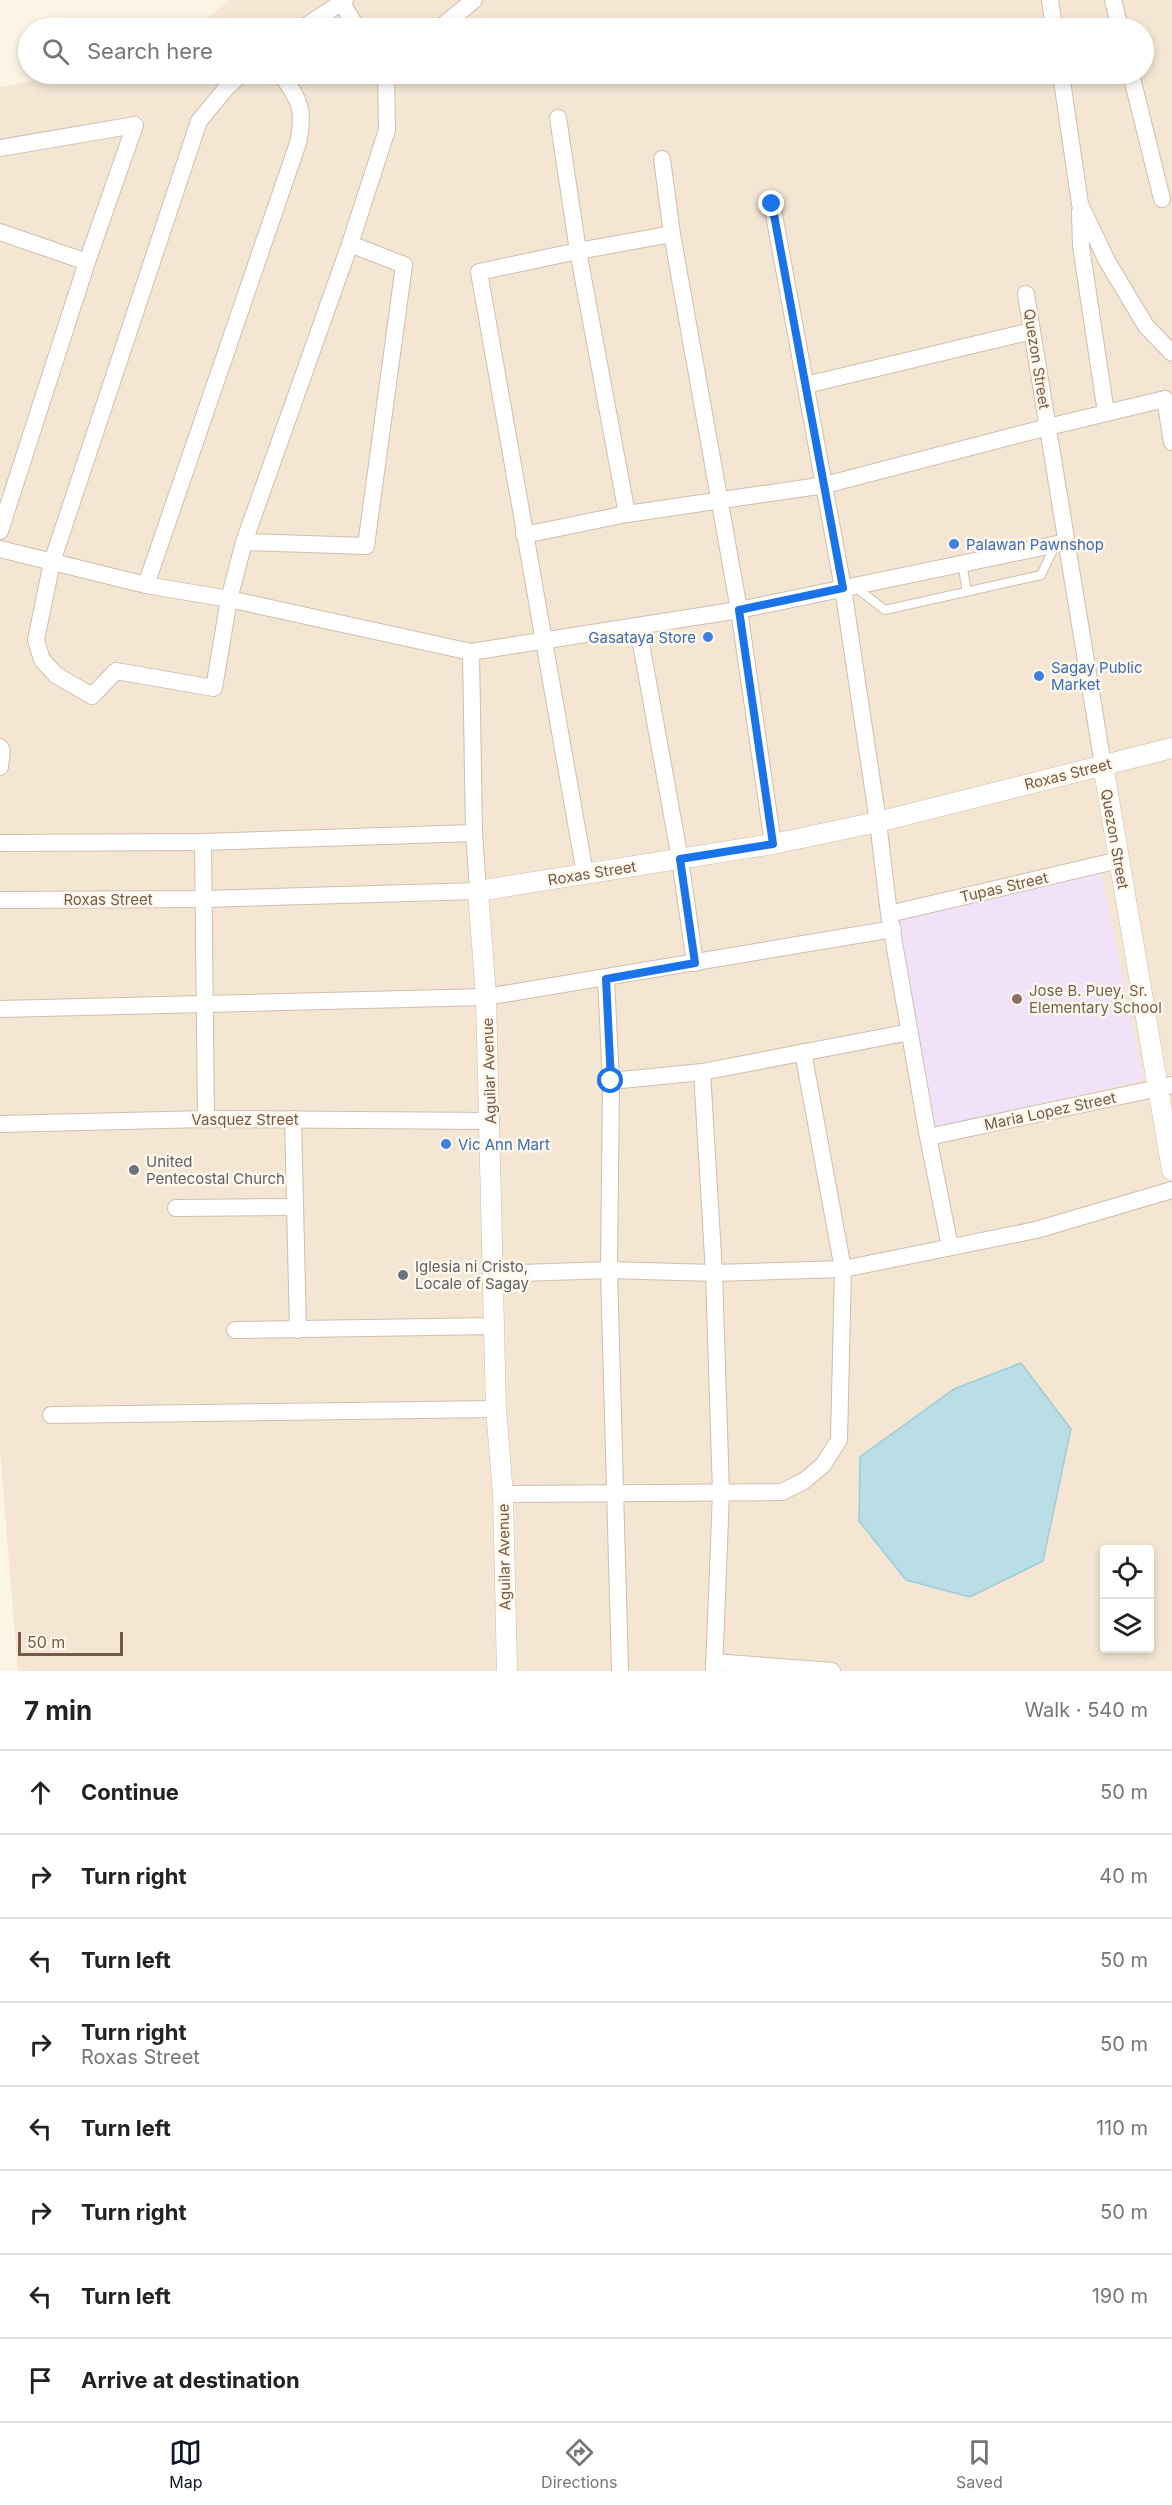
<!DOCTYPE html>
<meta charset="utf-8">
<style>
body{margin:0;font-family:Inter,sans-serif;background:#f6f6f6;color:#222}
.controls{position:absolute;right:18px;bottom:18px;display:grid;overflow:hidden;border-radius:6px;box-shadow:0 3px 9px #0003}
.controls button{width:54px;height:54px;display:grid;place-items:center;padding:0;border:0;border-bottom:2px solid #e0e0e0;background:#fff;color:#222;font:30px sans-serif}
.scale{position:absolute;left:18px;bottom:15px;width:105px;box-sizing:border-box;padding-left:6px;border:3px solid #755a4a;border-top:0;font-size:16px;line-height:21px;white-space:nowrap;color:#755a4a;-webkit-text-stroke:4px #fff8eb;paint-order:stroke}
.stop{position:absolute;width:18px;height:18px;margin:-14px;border:4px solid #1a73e8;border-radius:50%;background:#fff}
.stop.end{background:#1a73e8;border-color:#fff;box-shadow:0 2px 6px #0008}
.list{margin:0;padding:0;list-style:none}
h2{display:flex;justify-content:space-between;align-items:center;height:78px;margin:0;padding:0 24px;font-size:26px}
h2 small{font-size:20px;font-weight:400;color:#767676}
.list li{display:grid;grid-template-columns:39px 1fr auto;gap:18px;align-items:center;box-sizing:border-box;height:84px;padding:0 24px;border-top:2px solid #e0e0e0}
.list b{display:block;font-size:22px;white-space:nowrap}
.list p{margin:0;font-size:20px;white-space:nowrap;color:#767676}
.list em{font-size:20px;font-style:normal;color:#767676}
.icon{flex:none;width:33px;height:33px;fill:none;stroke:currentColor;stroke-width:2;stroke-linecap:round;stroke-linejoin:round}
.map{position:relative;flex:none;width:1172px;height:1671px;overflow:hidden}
.search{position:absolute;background:#fff;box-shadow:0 3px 9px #0003;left:18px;right:18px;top:18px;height:66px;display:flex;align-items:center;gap:15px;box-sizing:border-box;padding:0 21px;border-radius:33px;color:#767676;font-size:22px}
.sheet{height:750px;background:#fff}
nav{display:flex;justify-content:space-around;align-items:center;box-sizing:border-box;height:84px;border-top:2px solid #e0e0e0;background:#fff;font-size:16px;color:#767676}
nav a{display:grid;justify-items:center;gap:3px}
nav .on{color:#111827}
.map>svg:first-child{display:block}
.residential{fill:#f4e6d3;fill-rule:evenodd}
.education{fill:#f1e1f9}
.water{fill:#b9dee6;stroke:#9fcdd8;stroke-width:1.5}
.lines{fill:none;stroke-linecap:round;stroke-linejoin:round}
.service-casing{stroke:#d0beae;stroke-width:10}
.minor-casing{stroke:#d0beae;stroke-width:18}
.tertiary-casing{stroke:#d0beae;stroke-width:21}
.service{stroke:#fff;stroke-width:8}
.minor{stroke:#fff;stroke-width:16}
.tertiary{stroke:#fff;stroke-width:20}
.route{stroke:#1a73e8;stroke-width:8}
.shop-dot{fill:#3f7fe0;stroke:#fff8eb;stroke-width:2}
.education-dot{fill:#8d6e63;stroke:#fff8eb;stroke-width:2}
.worship-dot{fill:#6b7280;stroke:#fff8eb;stroke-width:2}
.labels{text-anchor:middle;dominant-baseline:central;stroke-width:5;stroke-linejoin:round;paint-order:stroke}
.street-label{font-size:15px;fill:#755a4a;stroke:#fff8eb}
.shop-label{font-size:15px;fill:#366cbe;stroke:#fff8eb;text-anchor:start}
.education-label{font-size:15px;fill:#785e54;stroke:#fff8eb;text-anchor:start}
.worship-label{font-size:15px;fill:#5b616d;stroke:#fff8eb;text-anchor:start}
</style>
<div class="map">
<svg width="1172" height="1671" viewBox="0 0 1172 1671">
<rect width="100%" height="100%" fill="#fcf4e5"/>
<!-- residential -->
<path class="residential" d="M229,0H1172V1671H18L0,1451V87L67,74H1144V28H196ZM1104,1550H1150V1648H1104Z"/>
<!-- education -->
<polygon class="education" points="1101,872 1144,1080 927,1129 894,918"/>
<!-- water -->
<polygon class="water" points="1021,1363 1071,1429 1043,1561 970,1597 906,1580 859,1521 860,1457 954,1389"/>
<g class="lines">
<defs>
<g id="service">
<polyline points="962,563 967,592"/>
<polyline points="855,587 885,610 1041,575 1055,546"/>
</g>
<g id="minor">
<polyline points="1050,0 1054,28"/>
<polyline points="1113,0 1120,28"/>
<polyline points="342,3 357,28"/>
<polyline points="303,28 345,0"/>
<polyline points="440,28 474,0"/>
<polyline points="242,74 228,86 199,121 52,562 36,640 42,660 56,675 92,696 116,671 214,688 229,599 244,542 350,244 387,130 386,74"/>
<polyline points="1061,74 1080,204 1107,261 1146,326 1172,353"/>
<polyline points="1131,74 1162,199"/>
<polyline points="558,118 578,251 627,514"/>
<polyline points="0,148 135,125 87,262 0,531"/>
<polyline points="662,159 672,234 739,610 773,844"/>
<polyline points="772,204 843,588 878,822 889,914 928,1137 950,1247"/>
<polyline points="1080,212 1081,246 1106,413"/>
<polyline points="0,232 87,262"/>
<polyline points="1026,294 1103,765"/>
<polyline points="806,385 1032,331"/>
<polyline points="524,535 627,514 825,485 1048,427 1165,399 1172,442"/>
<polyline points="244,542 366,546 404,265 350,244"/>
<polyline points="0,549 146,585 229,599 471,652 739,610 1067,542"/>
<path d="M146,585L298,143C305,109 300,101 281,74"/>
<polyline points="638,627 680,859 695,963"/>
<polyline points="0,747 2,751 0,767"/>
<polyline points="203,842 206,1119"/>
<polyline points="0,843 203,842 474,833"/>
<polyline points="585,874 479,272 578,251 672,234"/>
<polyline points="0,900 203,899 478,891 474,833 471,652"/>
<polyline points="889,914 1119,860"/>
<polyline points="606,979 611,1081 609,1270 620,1671"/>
<polyline points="0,1009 486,997 893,929"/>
<polyline points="702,1072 714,1273 721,1493 714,1671"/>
<polyline points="611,1081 702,1072 910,1032"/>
<polyline points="293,1119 298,1330"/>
<polyline points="0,1124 206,1119 491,1121"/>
<polyline points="928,1137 1172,1085"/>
<polyline points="176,1208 295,1207"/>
<polyline points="494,1274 609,1270 714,1273 843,1269 1036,1230 1172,1190"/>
<polyline points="235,1330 495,1326"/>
<polyline points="51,1415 496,1409"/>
<polyline points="503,1494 782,1492 804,1481 823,1465 839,1440 843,1269 803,1052"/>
<polyline points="714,1662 832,1671"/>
</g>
<g id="tertiary">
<polyline points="1103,765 1172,1170"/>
<polyline points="507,1671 503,1494 496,1409 486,997 478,891 773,844 878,822 1172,748"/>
</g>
</defs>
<!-- service casing -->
<use href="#service" class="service-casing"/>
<!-- minor casing -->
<use href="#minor" class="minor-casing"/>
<!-- tertiary casing -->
<use href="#tertiary" class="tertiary-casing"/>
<!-- service -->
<use href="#service" class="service"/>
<!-- minor -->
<use href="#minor" class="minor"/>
<!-- tertiary -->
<use href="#tertiary" class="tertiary"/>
</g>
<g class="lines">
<!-- route -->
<polyline class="route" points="611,1081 606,979 695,963 680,859 773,844 739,610 843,588 772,204"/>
</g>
<!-- markers -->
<g class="shop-dot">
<circle cx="954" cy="544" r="6"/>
<circle cx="708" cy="637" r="6"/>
<circle cx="1039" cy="676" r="6"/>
<circle cx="446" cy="1144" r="6"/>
</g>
<circle class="education-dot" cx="1017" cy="999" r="6"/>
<g class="worship-dot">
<circle cx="134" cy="1170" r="6"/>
<circle cx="403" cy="1275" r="6"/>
</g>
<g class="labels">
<!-- street labels -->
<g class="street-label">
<text transform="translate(1037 359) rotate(81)">Quezon Street</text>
<text transform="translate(1068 774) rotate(-14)">Roxas Street</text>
<text transform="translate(1115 839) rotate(80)">Quezon Street</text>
<text transform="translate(592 873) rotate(-9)">Roxas Street</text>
<text transform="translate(1004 887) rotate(-13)">Tupas Street</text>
<text x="108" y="899">Roxas Street</text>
<text transform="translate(489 1071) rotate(-92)">Aguilar Avenue</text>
<text transform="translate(1050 1111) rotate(-12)">Maria Lopez Street</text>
<text x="245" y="1119">Vasquez Street</text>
<text transform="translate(504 1557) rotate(-91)">Aguilar Avenue</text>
</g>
<!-- shop labels -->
<g class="shop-label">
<text x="966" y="544">Palawan Pawnshop</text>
<text x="696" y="637" text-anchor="end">Gasataya Store</text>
<text x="1051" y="667">Sagay Public<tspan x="1051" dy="17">Market</tspan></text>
<text x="458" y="1144">Vic Ann Mart</text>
</g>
<!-- education labels -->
<g class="education-label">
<text x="1029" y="990">Jose B. Puey, Sr.<tspan x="1029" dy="17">Elementary School</tspan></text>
</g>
<!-- worship labels -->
<g class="worship-label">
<text x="146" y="1161">United<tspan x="146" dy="17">Pentecostal Church</tspan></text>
<text x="415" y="1266">Iglesia ni Cristo,<tspan x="415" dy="17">Locale of Sagay</tspan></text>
</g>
</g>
</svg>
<div class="controls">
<button><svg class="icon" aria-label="locate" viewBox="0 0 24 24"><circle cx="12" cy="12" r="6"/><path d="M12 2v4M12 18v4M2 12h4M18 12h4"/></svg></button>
<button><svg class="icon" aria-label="layers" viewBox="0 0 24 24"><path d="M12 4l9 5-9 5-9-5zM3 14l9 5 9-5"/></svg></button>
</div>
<div class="scale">50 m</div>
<div class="stop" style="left:611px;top:1081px"></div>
<div class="stop end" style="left:772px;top:204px"></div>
<div class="search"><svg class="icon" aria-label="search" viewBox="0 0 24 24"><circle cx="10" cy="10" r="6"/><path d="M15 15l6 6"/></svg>Search here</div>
</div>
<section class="sheet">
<h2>7 min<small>Walk · 540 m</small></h2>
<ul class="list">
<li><svg class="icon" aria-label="ahead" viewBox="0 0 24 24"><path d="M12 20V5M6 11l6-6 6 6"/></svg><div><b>Continue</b></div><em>50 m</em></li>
<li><svg class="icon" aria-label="right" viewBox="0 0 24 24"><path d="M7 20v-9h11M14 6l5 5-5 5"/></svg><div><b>Turn right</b></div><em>40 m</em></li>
<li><svg class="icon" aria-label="left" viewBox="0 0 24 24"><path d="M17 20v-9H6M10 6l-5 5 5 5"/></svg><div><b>Turn left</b></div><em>50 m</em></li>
<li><svg class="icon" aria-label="right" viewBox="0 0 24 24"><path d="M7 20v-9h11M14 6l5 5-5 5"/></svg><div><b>Turn right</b><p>Roxas Street</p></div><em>50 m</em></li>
<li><svg class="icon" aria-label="left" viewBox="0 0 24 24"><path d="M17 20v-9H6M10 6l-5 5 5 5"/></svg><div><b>Turn left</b></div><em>110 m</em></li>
<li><svg class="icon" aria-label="right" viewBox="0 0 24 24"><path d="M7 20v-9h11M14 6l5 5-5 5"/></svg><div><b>Turn right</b></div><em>50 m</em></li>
<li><svg class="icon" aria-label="left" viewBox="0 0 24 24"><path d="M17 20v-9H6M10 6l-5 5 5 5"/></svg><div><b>Turn left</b></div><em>190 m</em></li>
<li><svg class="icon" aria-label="arrive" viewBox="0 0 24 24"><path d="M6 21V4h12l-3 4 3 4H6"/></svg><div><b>Arrive at destination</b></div></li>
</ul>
</section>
<nav>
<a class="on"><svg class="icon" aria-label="map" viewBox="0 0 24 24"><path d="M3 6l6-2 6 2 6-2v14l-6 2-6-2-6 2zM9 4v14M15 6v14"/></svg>Map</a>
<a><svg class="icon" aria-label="directions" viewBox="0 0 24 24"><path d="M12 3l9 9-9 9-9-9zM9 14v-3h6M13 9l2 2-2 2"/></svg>Directions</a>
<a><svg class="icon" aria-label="saved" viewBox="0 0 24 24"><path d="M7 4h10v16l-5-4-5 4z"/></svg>Saved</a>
</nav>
